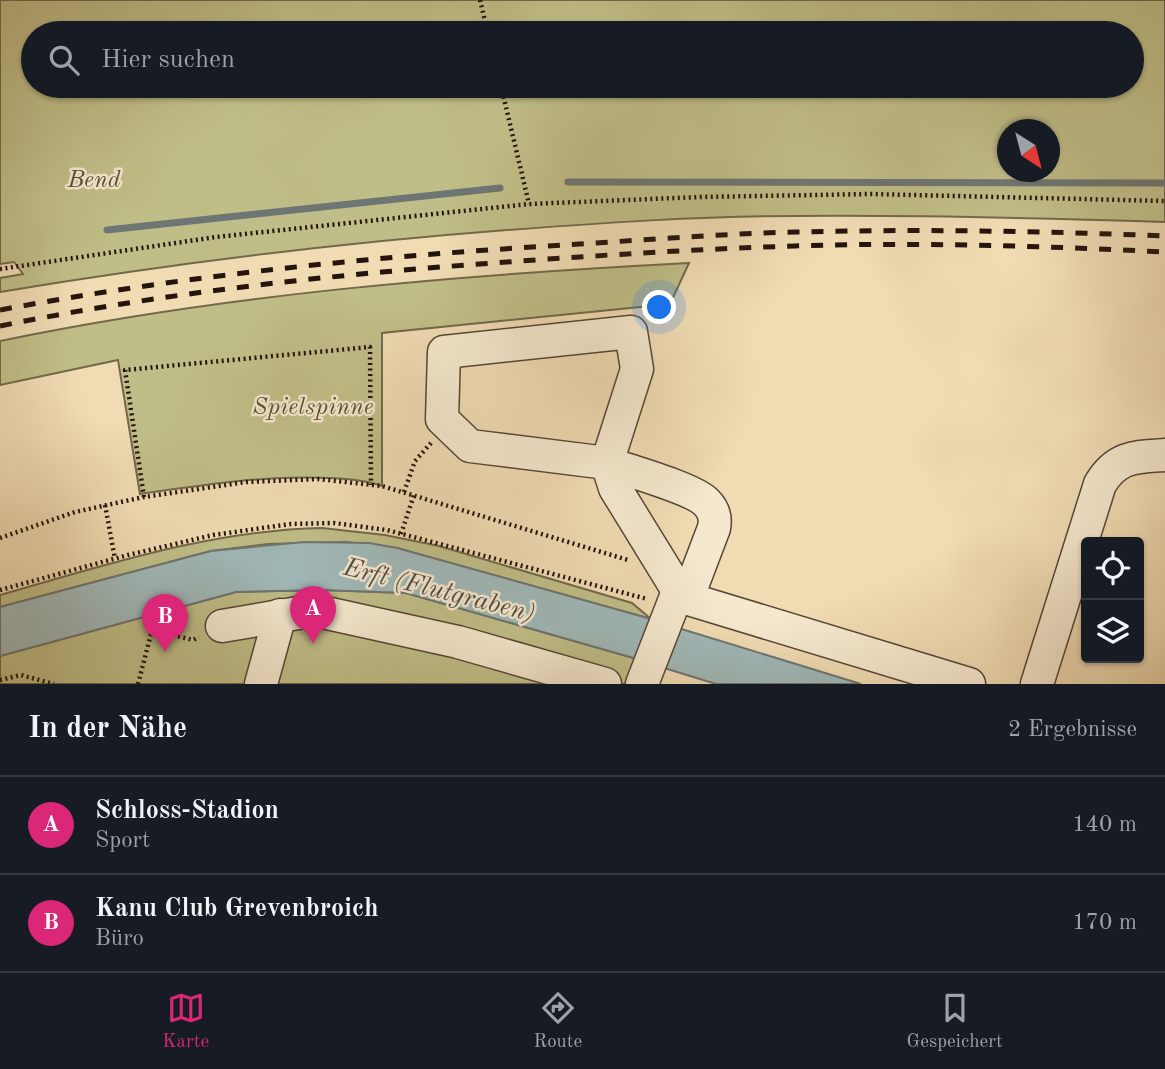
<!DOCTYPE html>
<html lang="de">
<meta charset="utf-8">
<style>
body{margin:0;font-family:"Old Standard TT",serif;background:#20242c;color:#f1f3f6}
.controls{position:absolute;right:21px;bottom:21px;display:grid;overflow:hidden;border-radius:7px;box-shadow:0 2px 5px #0004}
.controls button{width:63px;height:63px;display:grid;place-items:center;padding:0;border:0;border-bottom:2px solid #363941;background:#171b24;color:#f1f3f6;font:35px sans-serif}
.compass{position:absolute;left:997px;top:119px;width:63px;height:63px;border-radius:50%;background:#171b24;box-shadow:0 2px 5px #0004;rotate:144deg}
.you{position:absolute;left:660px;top:308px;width:24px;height:24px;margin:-18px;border:5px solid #fff;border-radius:50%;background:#1a73e8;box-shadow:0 0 0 10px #1a73e833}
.badge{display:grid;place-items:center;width:46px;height:46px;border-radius:50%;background:#db2777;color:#fff;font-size:23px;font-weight:700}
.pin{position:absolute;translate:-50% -58px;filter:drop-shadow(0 2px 4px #0008)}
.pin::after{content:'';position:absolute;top:37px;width:24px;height:21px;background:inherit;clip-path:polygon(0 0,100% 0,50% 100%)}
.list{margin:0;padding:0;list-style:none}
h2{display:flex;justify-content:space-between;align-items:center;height:91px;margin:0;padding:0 28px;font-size:30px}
h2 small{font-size:23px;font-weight:400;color:#9ea1a6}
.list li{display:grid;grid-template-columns:46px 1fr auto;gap:21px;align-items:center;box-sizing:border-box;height:98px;padding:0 28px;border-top:2px solid #363941}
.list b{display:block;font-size:26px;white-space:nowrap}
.list p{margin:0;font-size:23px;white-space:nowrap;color:#9ea1a6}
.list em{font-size:23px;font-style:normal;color:#9ea1a6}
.icon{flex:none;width:38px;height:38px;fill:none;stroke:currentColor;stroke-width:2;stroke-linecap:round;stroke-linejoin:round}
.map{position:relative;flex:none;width:1165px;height:684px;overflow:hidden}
.search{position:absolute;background:#171b24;box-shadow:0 2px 5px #0004;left:21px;right:21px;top:21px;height:77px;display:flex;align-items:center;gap:18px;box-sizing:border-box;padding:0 24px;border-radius:38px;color:#9ea1a6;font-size:26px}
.sheet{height:287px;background:#171b24}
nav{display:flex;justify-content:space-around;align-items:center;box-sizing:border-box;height:98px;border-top:2px solid #363941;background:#171b24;font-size:19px;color:#9ea1a6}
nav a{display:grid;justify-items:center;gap:4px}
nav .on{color:#db2777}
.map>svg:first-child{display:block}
.green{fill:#c0be88;stroke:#72694a;stroke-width:2;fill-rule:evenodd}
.water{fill:#a0b8b8;stroke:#6e7673;stroke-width:2}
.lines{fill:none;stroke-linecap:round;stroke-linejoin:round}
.stream{stroke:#6e7673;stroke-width:7}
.minor-casing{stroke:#564636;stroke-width:35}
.path{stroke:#23140c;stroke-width:4.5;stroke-dasharray:2 3.5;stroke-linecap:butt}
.minor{stroke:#f5e8ce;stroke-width:32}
.rail{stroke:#23140c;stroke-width:5;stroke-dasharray:12 12;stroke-linecap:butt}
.labels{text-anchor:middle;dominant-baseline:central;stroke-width:5;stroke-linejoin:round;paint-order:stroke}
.park-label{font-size:24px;font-style:italic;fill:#5a5037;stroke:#f5e8ce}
.water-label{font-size:26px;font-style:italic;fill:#4f4d48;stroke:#f5e8ce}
</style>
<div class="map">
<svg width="1165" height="684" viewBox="0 0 1165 684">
<rect width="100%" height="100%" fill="#f0dbb3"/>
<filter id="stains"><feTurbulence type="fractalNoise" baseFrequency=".00286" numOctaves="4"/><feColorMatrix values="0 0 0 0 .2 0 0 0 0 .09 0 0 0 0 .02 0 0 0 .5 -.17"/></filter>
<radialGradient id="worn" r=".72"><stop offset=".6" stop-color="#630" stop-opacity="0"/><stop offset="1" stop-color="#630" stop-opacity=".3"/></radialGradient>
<!-- green -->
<g class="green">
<path d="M0,0H1165V222C1042,218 918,215 795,216C699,216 603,223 507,230C337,243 168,264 0,292V278L23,274L14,262L0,264ZM33,33H1132V86H33ZM1007,130H1050V172H1007Z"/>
<path d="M689,263L670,304L382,333V486C366,480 346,479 329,478C265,475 203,485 140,494L118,360L0,385V341C227,294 459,275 689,263Z"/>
<path d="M322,528L385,535L439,546L632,603L651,619L397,548L347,542L268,544L211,551L0,607V595C105,565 212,530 322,528Z"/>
<polygon points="323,590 406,593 637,659 628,684 0,684 0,656 236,592"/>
</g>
<!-- water -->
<g class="water">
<polygon points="304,542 369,543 397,548 651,619 637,659 406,593 323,590 236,592 0,656 0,607 211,551"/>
<polygon points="675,627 861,684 716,684 661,667"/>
</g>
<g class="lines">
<!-- stream -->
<g class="stream">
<polyline points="568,182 1165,183"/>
<polyline points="107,230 500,188"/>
</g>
<defs>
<g id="minor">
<polygon points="631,332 637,369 607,463 470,446 442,419 444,352"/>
<path d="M682,597L615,488L607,463C629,471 692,488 706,502C714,510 716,518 714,528L687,599"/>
<polyline points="222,626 304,612 322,612 458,642 605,684"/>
<polyline points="261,684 280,615"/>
<polyline points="642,684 675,599 682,597 969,684"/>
<path d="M1037,684L1100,484C1117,456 1135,457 1165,455"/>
</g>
</defs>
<!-- minor casing -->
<use href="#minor" class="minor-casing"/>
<!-- path -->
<g class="path">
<polyline points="480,0 488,33"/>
<polyline points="501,86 529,204"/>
<polyline points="0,269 216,237 529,204 700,197 871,194 1165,201"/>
<polyline points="404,492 415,461 431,443"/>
<polyline points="144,497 125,370 370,347 371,485"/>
<polyline points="105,505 115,559"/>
<polyline points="401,534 414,495"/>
<polyline points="0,538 75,512 144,497 246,482 318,479 382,486 628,560"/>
<polyline points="0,590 128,555 213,535 291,524 334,523 387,530 647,599"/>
<polyline points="0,680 21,675 54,684"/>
<polyline points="138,684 152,630 193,640 199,637"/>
</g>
<!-- minor -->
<use href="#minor" class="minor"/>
<!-- rail -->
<g class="rail">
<path d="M0,310C187,275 376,256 566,245C642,240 719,234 795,232C918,229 1042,231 1165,236"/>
<path d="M0,326C167,292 337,274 507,262C603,255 699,249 795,246C918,242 1042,246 1165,252"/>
</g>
</g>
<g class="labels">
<!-- park labels -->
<g class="park-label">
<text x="94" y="181">Bend</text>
<text x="313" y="408">Spielspinne</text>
</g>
<!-- water labels -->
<g class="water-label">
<text transform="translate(439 591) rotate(14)">Erft (Flutgraben)</text>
</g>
</g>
<rect width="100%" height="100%" filter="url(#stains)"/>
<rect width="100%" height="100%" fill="url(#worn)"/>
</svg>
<div class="controls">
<button><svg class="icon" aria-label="locate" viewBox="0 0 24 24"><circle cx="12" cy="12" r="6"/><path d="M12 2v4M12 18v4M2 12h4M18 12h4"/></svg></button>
<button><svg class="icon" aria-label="layers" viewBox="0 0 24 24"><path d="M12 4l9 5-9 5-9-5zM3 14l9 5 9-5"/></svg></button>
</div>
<svg class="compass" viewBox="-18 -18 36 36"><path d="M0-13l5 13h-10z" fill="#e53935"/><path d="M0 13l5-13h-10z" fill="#9ea1a6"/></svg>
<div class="you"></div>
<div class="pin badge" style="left:313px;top:644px">A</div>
<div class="pin badge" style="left:165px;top:652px">B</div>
<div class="search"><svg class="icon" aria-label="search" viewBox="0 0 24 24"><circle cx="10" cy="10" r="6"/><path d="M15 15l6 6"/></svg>Hier suchen</div>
</div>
<section class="sheet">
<h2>In der Nähe<small>2 Ergebnisse</small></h2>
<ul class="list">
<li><span class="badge">A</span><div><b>Schloss-Stadion</b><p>Sport</p></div><em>140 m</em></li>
<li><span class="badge">B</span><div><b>Kanu Club Grevenbroich</b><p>Büro</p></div><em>170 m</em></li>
</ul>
</section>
<nav>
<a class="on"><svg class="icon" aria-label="map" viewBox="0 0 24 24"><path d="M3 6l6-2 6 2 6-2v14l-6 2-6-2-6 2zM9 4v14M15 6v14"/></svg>Karte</a>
<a><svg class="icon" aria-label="directions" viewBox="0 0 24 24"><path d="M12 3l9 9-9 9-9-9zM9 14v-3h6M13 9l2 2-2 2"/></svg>Route</a>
<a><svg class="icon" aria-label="saved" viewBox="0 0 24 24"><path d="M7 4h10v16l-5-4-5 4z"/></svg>Gespeichert</a>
</nav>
